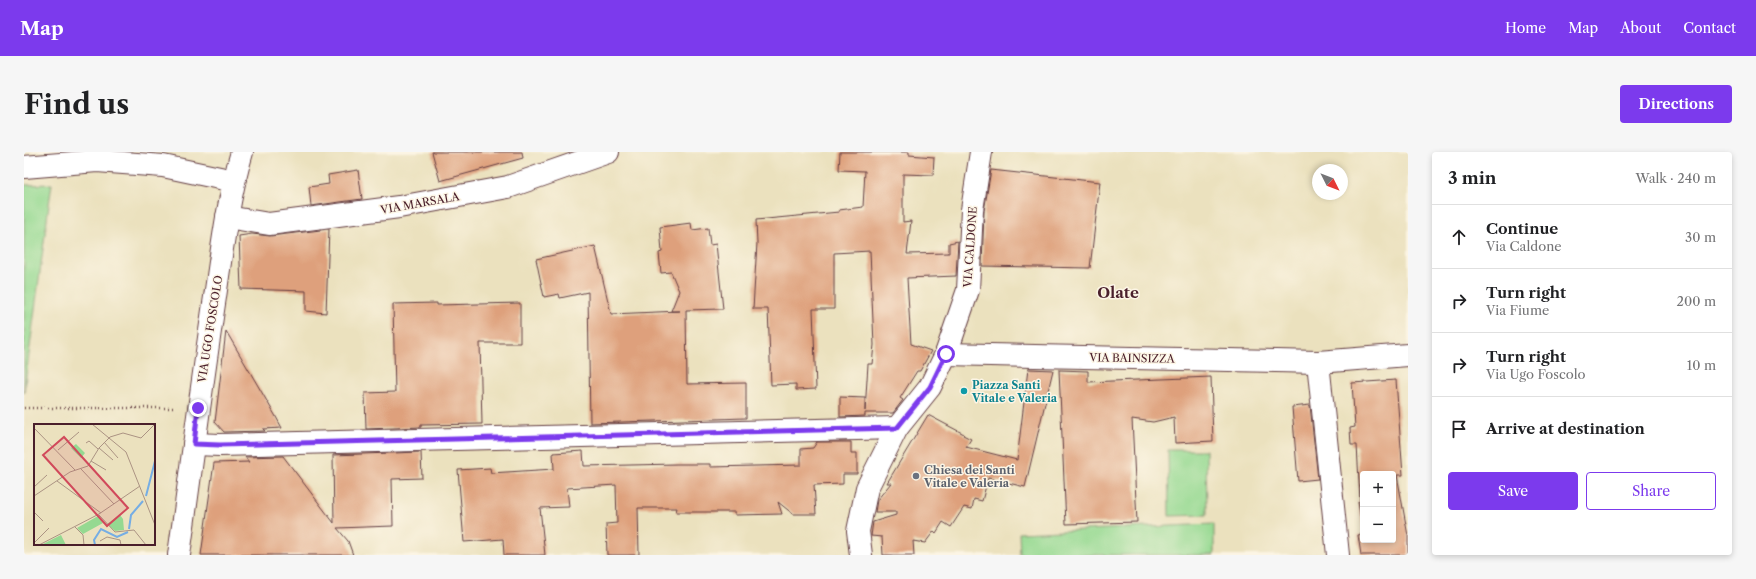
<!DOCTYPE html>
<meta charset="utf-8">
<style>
body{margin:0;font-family:"Libre Caslon Text",serif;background:#f6f6f6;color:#202124}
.controls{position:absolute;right:12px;bottom:12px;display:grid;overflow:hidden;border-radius:4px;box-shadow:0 2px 6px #0003}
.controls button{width:36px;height:36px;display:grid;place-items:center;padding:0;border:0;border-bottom:1px solid #e0e0e0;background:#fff;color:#202124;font:20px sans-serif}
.compass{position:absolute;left:1288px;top:12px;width:36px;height:36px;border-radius:50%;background:#fff;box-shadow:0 2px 6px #0003;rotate:132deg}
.stop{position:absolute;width:12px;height:12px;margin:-9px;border:3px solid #7c3aed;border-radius:50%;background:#fff}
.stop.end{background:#7c3aed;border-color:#fff;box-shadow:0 1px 4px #0008}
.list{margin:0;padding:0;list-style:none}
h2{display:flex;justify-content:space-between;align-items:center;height:52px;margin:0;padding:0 16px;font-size:17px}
h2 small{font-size:13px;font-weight:400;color:#757577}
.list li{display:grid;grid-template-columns:26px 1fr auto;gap:12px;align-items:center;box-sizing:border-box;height:64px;padding:0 16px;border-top:1px solid #e0e0e0}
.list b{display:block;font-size:15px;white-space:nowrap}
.list p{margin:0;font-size:13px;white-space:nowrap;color:#757577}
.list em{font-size:13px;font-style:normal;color:#757577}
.actions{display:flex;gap:8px;padding:12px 16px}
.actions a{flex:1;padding:9px 0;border:1px solid #7c3aed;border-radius:4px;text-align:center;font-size:14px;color:#7c3aed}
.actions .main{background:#7c3aed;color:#fff}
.icon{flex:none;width:22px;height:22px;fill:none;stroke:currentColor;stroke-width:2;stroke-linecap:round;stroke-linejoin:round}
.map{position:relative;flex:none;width:1384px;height:403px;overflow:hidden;border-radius:4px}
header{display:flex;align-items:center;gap:24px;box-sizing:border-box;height:56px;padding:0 20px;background:#7c3aed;color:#fff}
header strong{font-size:19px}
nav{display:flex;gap:22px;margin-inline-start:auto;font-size:14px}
.intro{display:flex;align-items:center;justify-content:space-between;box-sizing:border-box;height:96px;padding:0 24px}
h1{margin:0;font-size:28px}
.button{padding:10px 18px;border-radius:4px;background:#7c3aed;color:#fff;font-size:14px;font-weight:700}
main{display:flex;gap:24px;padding:0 24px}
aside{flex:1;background:#fff;border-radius:4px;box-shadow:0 2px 6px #0003}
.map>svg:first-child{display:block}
.green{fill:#95d991;stroke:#707c5e}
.building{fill:#dea07c}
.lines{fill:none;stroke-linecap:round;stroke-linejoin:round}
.minor-casing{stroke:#623c41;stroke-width:24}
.path{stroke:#623c41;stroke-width:2.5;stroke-dasharray:1 3;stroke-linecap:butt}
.minor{stroke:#fff;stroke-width:22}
.route{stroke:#7c3aed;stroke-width:5}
.culture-dot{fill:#0f9aa8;stroke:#fcf5e5;stroke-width:1.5}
.worship-dot{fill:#6b7280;stroke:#fcf5e5;stroke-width:1.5}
.labels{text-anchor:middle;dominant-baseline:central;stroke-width:3;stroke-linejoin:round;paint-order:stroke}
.street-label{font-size:11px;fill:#4a1f2b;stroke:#fcf5e5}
.culture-label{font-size:11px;font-weight:bold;fill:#0d838f;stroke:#fcf5e5;text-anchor:start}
.worship-label{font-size:11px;font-weight:bold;fill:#5b616d;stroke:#fcf5e5;text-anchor:start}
.district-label{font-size:15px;font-weight:bold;fill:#4a1f2b;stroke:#fcf5e5}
.inset-river{fill:none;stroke:#75ade4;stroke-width:2}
.inset-road{fill:none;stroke:#ab9383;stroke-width:1}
.view{fill:#d1495b;fill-opacity:0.15;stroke:#d1495b;stroke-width:2}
.inset-edge{fill:none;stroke:#4a1f2b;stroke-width:2}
</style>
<header>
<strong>Map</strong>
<nav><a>Home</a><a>Map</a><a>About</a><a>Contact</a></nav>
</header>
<div class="intro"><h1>Find us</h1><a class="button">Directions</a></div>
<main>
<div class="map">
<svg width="1384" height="403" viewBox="0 0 1384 403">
<rect width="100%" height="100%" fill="#fcf5e5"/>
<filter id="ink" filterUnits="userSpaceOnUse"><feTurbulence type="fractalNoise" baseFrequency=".025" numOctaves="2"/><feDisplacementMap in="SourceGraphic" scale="8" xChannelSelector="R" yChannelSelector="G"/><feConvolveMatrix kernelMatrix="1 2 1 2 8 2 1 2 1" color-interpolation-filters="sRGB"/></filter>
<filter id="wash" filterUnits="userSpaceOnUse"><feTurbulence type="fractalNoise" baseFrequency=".012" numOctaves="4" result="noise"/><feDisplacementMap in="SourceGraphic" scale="16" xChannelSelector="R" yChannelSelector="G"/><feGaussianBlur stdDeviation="0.9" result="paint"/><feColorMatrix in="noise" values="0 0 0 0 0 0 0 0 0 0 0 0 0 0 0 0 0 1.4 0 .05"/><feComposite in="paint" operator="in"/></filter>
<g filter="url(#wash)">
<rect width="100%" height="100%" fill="#ebe1be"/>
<!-- green -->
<g class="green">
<polygon points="28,32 25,52 0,240 0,33"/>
<polygon points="1144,298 1182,298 1183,363 1145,364"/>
<polygon points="1190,372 1190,403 996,403 995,381"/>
</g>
<g id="blocks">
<!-- building -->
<g class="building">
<polygon points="408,0 498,0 499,6 416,29"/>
<polygon points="816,0 885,0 885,3 910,5 909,23 879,22 879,70 887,69 883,102 925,101 925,91 934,89 932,124 883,126 887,192 907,199 896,219 893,219 876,246 879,248 869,261 841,261 841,264 816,265 816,245 841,246 841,259 844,212 848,212 850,193 846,99 810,101 810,157 789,157 792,237 772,238 772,232 747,233 744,157 729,157 733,91 732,68 815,60 815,58 839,55 841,19 815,18"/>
<polygon points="334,18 338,47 287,54 285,35 305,32 304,23"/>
<polygon points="967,18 1076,30 1066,116 958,114 960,59"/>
<polygon points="667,71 668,78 684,76 686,93 692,92 699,157 662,158 663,232 722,231 722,266 566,271 564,140 536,146 535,142 520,145 512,107 571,94 587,162 656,159 647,159 655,139 647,120 637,121 635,101 638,100 636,75"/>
<polygon points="305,77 302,161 282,159 282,139 217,137 215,84 228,82 246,84"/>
<polygon points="413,151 413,153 496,151 496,191 456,191 458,272 397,273 397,275 342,277 341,241 371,240 369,152"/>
<polygon points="202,179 251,263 258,276 239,277 241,279 200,280 191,270"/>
<polygon points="1004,217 1029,218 1001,335 964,326 958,349 950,347 948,357 940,355 927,375 919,370 912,381 910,379 901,391 889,389 890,403 859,403 858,385 847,384 849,370 872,363 872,360 851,360 853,348 867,331 863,331 904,263 940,282 939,283 947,287 942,295 993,308"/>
<polygon points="1035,218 1064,219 1064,230 1187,225 1189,289 1151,291 1150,265 1129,270 1108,267 1113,370 1042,372"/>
<polygon points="1372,228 1379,323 1373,323 1384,384 1384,403 1337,403 1334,383 1339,382 1339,388 1369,388 1369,322 1339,322 1339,380 1334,350 1336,349 1333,293 1327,293 1326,276 1331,275 1328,231"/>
<polygon points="1286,253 1294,327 1274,329 1268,255"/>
<polygon points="793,290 827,290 827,301 833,301 833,322 819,322 819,332 790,333 792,362 769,362 754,350 758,362 711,363 711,360 652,360 653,356 614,356 615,403 583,403 582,372 593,371 592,333 543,336 545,355 516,356 521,403 480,403 479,387 440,390 434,318 466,316 467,321 530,317 529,301 559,299 560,314 653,312 686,312 686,315 777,313 777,297 789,296"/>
<polygon points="397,300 398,326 368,327 369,374 313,376 324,389 329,403 177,403 190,311 225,310 221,305 259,304 310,371 309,303"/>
</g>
</g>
</g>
<g filter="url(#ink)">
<use href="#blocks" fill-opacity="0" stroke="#623c41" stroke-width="1"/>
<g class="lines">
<defs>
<g id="minor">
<polyline points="0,15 73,9 139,14 210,29"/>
<polyline points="203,65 245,72 375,55 484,35 584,0"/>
<polyline points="922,202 1294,210 1384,203"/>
<polyline points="1294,210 1314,403"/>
<polyline points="170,292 196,293 873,276"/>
<path d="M155,403C167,317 178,231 191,145C198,97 204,47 218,0"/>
<polyline points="837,403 834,379 843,336 873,276 906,235 922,202 944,138 948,58 957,0"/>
</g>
</defs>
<!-- minor casing -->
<use href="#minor" class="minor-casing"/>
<!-- path -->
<polyline class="path" points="0,256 151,256"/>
<!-- minor -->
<use href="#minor" class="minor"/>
</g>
</g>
<g class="lines" filter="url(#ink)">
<!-- route -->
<polyline class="route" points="174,256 170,292 196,293 873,276 906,235 922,202"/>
</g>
<!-- markers -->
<circle class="culture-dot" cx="940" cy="239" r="4"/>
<circle class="worship-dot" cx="892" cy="324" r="4"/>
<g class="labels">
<!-- street labels -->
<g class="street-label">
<text transform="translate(396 51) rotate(-10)">VIA MARSALA</text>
<text transform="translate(946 95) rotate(-86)">VIA CALDONE</text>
<text transform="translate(186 177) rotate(-81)">VIA UGO FOSCOLO</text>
<text transform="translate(1108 206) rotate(1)">VIA BAINSIZZA</text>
</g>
<!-- culture labels -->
<g class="culture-label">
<text x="948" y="233">Piazza Santi<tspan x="948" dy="13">Vitale e Valeria</tspan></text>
</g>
<!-- worship labels -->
<g class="worship-label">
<text x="900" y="318">Chiesa dei Santi<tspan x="900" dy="13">Vitale e Valeria</tspan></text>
</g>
<!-- district labels -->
<g class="district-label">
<text x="1094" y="140">Olate</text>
</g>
</g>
<!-- overview -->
<g transform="translate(10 272)">
<rect width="121" height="121" fill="#ebe1be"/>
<path d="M42,20L51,29L47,34L37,24ZM86,91L89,95L90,106L81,107L73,100ZM64,92L69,99L49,110L43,104ZM27,111L32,121H7Z" fill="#95d991"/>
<path class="inset-river" d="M112,72L121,37M95,105L97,91L109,77M61,121L60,116L67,105L83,113L94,108"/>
<path class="inset-road" d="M58,0L92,28L121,101M0,4L41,46M70,18L84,34M52,19L55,17L64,25M65,24L79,36M24,26L45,8M57,37L72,46M47,45L80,80M23,57L67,89M0,63L13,51M0,72L36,48L54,42L65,24L76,13L89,9L107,14L121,0M0,88L9,97M65,91L81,108L100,106L112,121M41,103L49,111L50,121M66,117L73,113L86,116L87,121M0,119L15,104M5,121L65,90L106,62"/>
<path class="view" d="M30,13L94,84L73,102L9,31Z"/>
<rect width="121" height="121" class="inset-edge"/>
</g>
</svg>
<div class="controls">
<button>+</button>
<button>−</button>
</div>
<svg class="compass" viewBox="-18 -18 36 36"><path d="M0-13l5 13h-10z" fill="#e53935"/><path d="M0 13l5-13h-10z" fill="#757577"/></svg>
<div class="stop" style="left:922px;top:202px"></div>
<div class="stop end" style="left:174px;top:256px"></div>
</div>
<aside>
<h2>3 min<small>Walk · 240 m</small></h2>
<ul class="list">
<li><svg class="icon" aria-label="ahead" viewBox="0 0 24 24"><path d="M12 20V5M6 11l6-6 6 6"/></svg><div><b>Continue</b><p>Via Caldone</p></div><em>30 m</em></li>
<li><svg class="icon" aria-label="right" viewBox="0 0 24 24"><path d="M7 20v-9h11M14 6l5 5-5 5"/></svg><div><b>Turn right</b><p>Via Fiume</p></div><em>200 m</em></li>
<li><svg class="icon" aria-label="right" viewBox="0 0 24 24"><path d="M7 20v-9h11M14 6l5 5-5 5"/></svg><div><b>Turn right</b><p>Via Ugo Foscolo</p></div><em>10 m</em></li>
<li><svg class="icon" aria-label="arrive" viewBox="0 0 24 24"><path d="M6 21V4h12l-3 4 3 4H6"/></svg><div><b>Arrive at destination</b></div></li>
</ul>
<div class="actions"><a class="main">Save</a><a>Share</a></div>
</aside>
</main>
